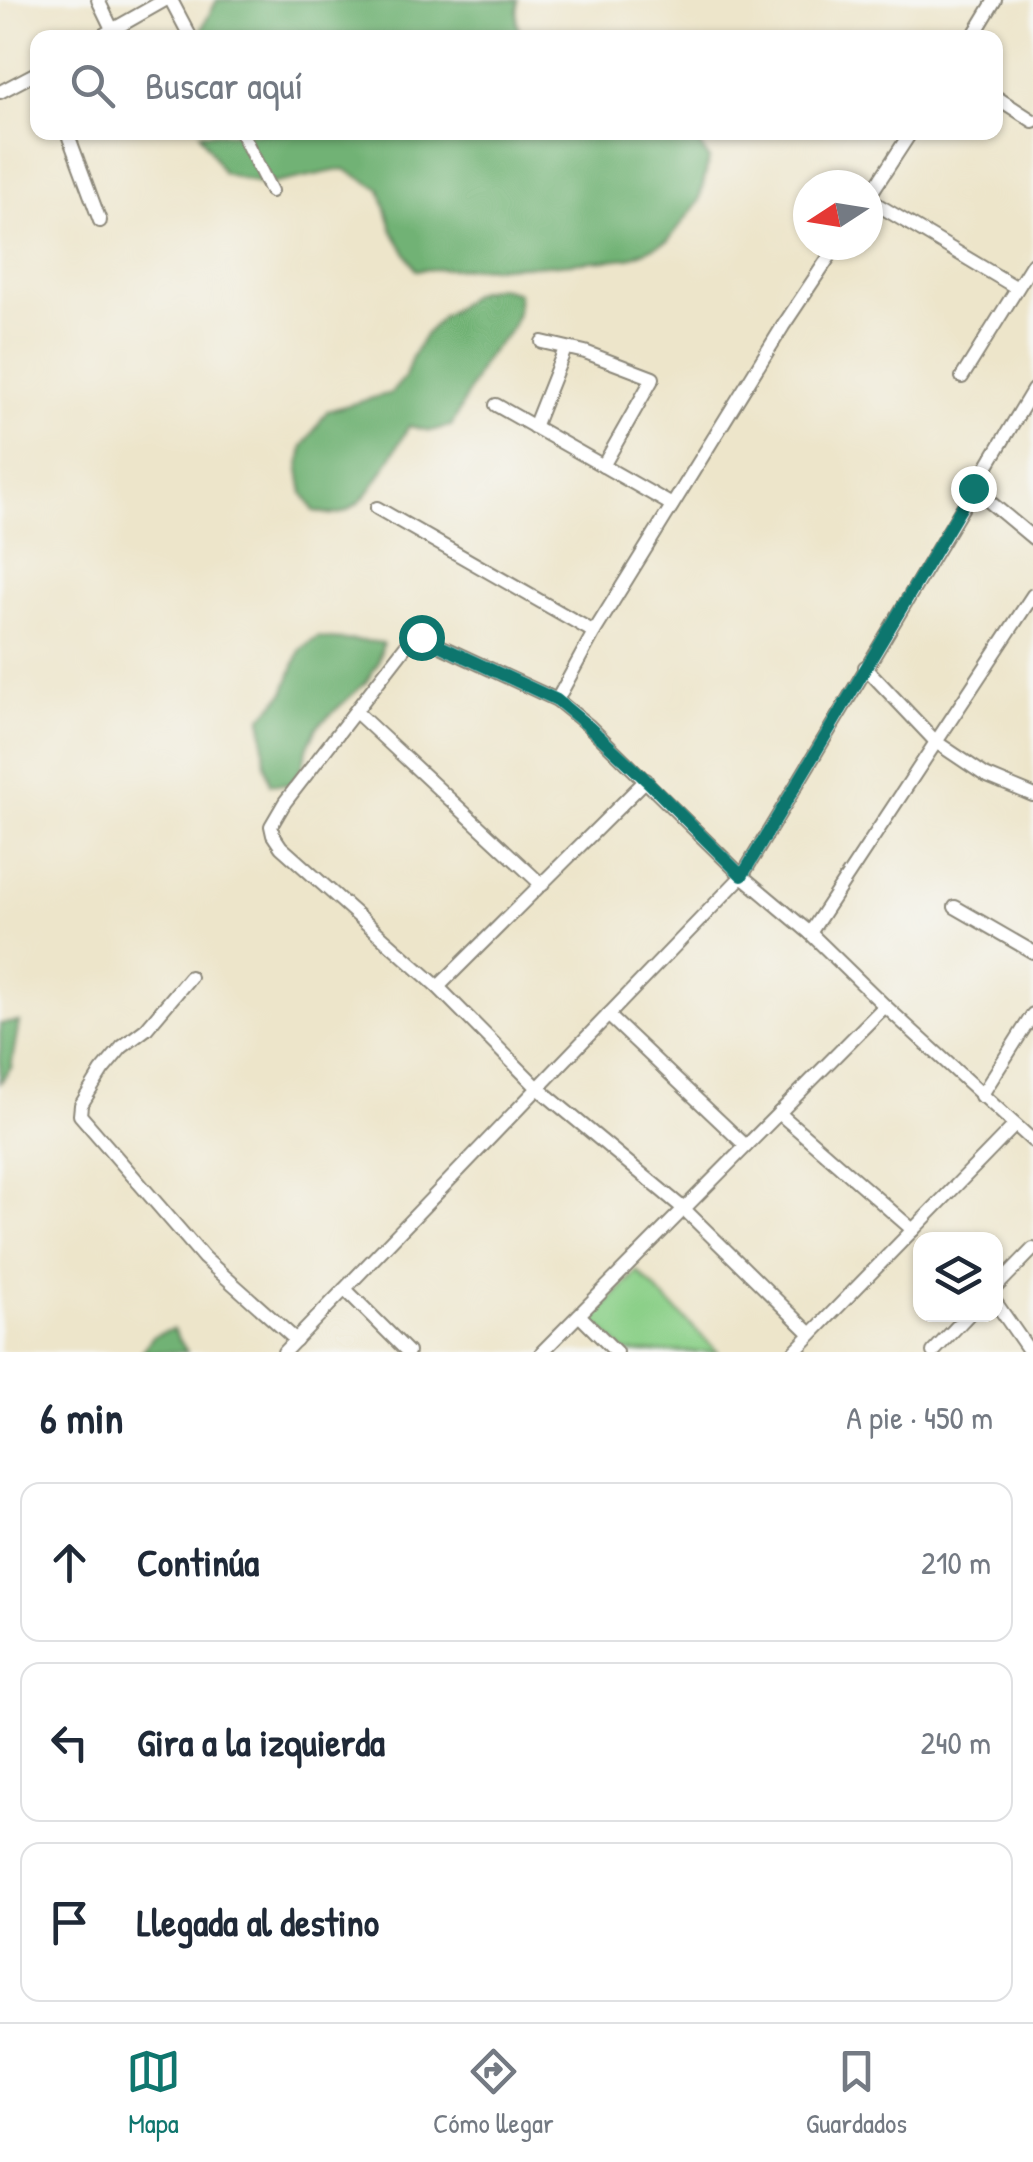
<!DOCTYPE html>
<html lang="es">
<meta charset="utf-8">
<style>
body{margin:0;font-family:"Patrick Hand",sans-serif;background:#f2f2f3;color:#1f2937}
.controls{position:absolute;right:30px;bottom:30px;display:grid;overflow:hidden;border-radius:20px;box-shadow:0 2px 8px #0004}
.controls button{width:90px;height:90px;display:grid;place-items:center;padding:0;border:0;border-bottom:2px solid #e0e1e3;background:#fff;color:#1f2937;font:50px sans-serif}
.compass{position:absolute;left:793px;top:170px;width:90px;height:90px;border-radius:50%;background:#fff;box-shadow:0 2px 8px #0004;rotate:258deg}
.stop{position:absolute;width:30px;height:30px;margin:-22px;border:8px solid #0f766e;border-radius:50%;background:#fff}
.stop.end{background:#0f766e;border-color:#fff;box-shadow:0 2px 10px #0008}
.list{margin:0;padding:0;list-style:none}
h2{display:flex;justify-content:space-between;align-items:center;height:130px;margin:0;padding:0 40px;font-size:42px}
h2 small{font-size:32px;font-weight:400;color:#747a83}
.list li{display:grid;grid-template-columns:65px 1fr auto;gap:30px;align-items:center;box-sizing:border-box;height:160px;margin:0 20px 20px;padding:0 20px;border:2px solid #e0e1e3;border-radius:20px}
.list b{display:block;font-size:38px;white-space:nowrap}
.list em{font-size:32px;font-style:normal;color:#747a83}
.icon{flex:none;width:55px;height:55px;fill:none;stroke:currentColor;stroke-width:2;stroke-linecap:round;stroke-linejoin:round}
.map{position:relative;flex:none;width:1033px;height:1352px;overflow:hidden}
.search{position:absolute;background:#fff;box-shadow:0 2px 8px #0004;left:30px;right:30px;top:30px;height:110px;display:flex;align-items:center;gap:25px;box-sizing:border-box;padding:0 35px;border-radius:20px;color:#747a83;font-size:38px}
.sheet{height:670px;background:#fff}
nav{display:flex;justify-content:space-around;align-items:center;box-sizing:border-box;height:140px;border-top:2px solid #e0e1e3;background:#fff;font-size:28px;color:#747a83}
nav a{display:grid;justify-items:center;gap:5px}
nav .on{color:#0f766e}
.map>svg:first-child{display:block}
.green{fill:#8cd089;stroke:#5c7e5a;stroke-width:2.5}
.forest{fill:#71b275;stroke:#4e6e50;stroke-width:2.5}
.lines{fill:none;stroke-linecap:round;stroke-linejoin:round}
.minor-casing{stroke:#8c887a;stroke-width:16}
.minor{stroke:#fff;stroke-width:12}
.route{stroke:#0f766e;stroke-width:12}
</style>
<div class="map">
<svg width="1033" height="1352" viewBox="0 0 1033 1352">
<rect width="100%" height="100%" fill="#f6f6f2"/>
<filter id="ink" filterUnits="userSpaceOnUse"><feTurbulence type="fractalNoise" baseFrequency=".01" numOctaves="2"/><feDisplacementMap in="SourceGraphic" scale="20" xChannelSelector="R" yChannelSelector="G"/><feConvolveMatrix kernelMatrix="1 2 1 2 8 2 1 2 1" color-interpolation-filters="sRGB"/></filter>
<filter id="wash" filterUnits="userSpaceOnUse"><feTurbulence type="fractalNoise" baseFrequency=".0048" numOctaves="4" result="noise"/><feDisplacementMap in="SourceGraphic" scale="40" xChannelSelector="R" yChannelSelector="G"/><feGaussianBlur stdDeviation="2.25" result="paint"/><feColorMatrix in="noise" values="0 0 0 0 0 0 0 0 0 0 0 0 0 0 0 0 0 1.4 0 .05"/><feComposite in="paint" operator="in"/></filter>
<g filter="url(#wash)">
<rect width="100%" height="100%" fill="#ede5ca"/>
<!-- green -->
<polygon class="green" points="637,1271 718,1352 625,1352 592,1320"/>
<!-- forest -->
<g class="forest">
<polygon points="217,0 518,0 517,22 521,37 197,38"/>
<polygon points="200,133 692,133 709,159 699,201 668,241 629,258 547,265 416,270 393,232 380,189 344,169 266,185 223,173"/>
<path d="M498,287L518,293C520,339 496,336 480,368C470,388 462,407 451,426L430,431L409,426C393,451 369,508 338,514C331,516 321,512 314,511L303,493L299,470L303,447L327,411L391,393L405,377L412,357L425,335L441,318L476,292Z"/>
<path d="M318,637C340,642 361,639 383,643L378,663L366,682L317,727L308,746L302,767L291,785L270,784L265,763L262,717L284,693L300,650Z"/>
<polygon points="19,1022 11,1068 0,1083 0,1024"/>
<polygon points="173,1329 187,1352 142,1352 153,1336"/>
</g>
</g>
<g filter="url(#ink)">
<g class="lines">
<defs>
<g id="minor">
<polyline points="98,0 112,29"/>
<polyline points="171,0 191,38"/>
<polyline points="98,38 165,0"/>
<polyline points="972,38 995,0"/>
<polyline points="0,92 38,72"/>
<polyline points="996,97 1033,121"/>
<polyline points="67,132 100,221"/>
<polyline points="241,132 271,191"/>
<polyline points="868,198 911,132"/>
<polyline points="868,199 1017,288"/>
<polyline points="542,342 585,352 653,378 603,466"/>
<polyline points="962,377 1033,263"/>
<polyline points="496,405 672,505"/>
<polyline points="534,427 565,349"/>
<polyline points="973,488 1033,538"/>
<polyline points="377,508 594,632"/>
<polyline points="865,667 936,742 985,775 1033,795"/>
<polyline points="557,700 594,632 783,326 837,245"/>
<polyline points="356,712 542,885"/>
<polyline points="955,907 1033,952"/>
<polyline points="810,933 1033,595"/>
<polyline points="190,977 146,1029 122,1047 102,1071 81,1105 80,1115 204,1258 296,1340"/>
<polyline points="438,987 646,780"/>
<polyline points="608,1015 746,1146"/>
<polyline points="981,1096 1033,1014"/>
<polyline points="779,1113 913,1230"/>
<polyline points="996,1287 1033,1249"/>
<polyline points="345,1289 408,1352"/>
<polyline points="996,1303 1030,1352"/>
<polyline points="579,1315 616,1352"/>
<polyline points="811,1334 684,1209 538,1088 438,987 281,847 273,835 271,826 285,802 408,643 421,637 557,700 589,726 742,876 810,933 885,1006 1033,1141"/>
<polyline points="284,1352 742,876 1033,390"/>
<polyline points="542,1352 885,1006"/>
<polyline points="794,1352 1015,1125"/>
<polyline points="933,1352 969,1314"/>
</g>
</defs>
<!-- minor casing -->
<use href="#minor" class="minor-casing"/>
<!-- minor -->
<use href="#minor" class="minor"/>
</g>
</g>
<g class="lines" filter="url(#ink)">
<!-- route -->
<polyline class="route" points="421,637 557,700 588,726 646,780 742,876 973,488"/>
</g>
</svg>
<div class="controls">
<button><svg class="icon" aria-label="layers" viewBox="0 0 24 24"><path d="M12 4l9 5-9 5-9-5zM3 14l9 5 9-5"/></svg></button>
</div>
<svg class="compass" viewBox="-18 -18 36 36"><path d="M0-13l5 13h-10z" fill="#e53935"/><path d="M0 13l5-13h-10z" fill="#747a83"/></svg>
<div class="stop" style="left:421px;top:637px"></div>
<div class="stop end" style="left:973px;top:488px"></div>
<div class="search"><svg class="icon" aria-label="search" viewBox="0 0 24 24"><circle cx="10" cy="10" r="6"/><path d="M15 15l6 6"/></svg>Buscar aquí</div>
</div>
<section class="sheet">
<h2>6 min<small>A pie · 450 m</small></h2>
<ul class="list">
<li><svg class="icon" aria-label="ahead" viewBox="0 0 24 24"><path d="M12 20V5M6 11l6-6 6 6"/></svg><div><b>Continúa</b></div><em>210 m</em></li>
<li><svg class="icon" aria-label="left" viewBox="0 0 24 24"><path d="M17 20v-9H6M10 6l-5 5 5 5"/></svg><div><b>Gira a la izquierda</b></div><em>240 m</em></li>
<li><svg class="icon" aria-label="arrive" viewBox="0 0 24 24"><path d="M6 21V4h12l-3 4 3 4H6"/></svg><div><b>Llegada al destino</b></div></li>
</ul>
</section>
<nav>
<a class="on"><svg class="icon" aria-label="map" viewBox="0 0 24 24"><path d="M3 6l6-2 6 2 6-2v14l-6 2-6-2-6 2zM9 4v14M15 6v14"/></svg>Mapa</a>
<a><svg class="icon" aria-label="directions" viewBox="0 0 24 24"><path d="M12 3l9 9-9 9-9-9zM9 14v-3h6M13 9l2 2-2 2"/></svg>Cómo llegar</a>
<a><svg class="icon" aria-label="saved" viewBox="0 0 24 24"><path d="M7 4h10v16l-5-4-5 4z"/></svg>Guardados</a>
</nav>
